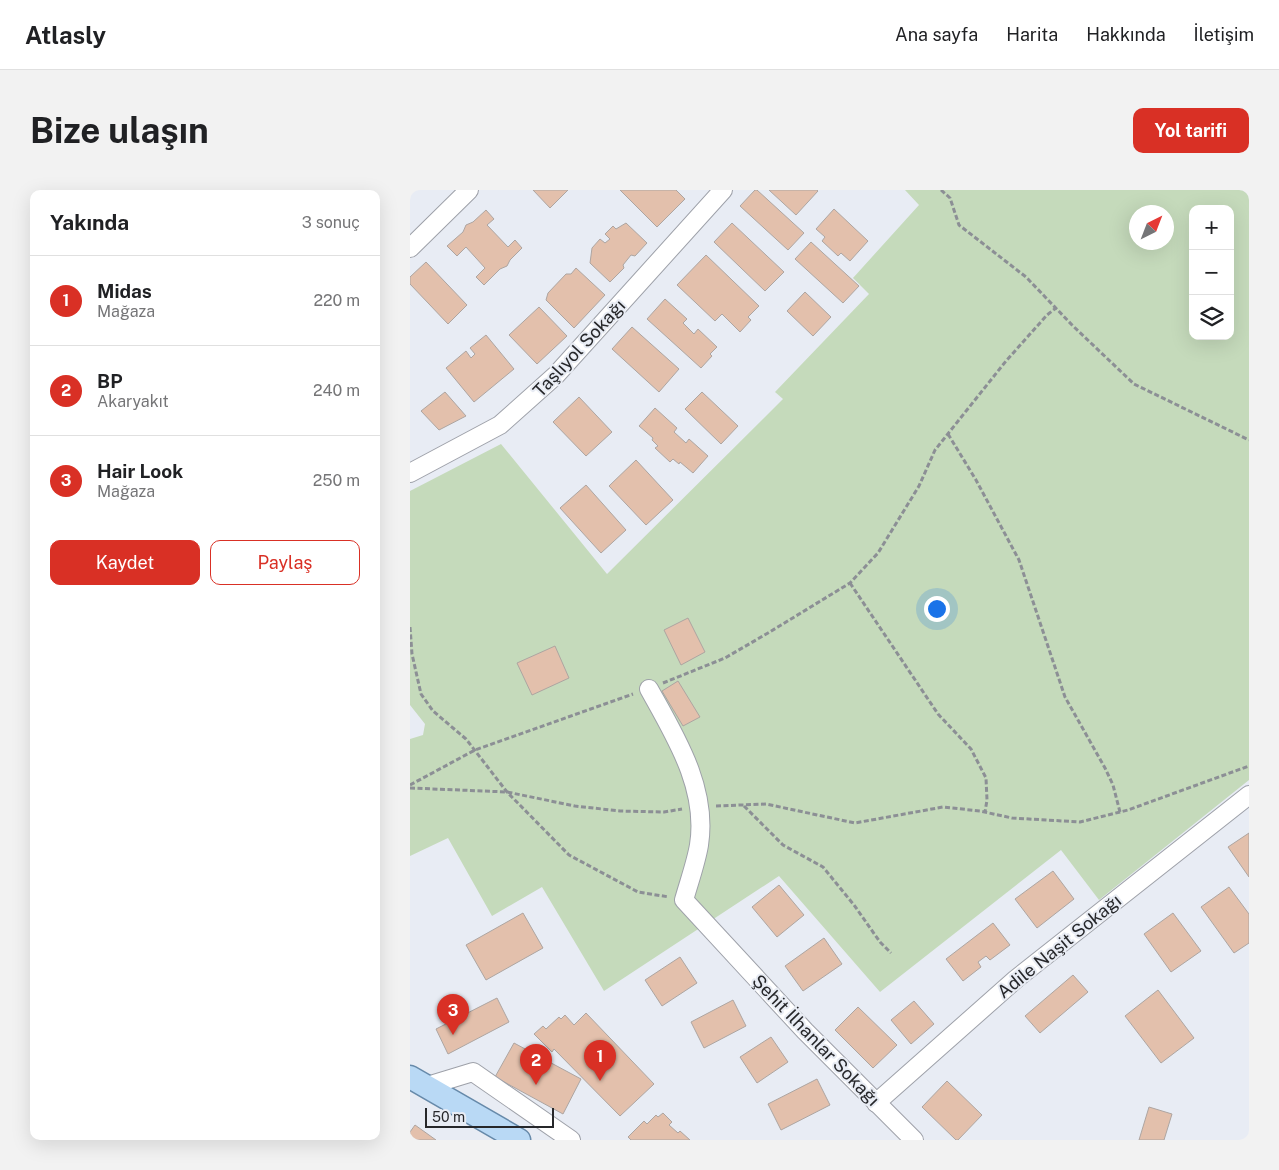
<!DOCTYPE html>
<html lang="tr">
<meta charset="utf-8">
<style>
body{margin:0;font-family:"Public Sans",sans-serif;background:#f2f2f2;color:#202124}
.controls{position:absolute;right:15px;top:15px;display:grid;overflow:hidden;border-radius:10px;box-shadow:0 5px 20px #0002}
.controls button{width:45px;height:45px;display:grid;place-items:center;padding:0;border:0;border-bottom:1px solid #e0e0e0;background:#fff;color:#202124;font:25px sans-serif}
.compass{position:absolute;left:719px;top:15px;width:45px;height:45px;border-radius:50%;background:#fff;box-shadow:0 5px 20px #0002;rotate:42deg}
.scale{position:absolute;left:15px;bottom:12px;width:129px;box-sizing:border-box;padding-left:5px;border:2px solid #26272a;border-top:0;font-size:14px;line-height:18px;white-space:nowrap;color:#26272a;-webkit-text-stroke:4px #e8ecf4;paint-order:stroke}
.you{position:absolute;left:526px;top:418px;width:18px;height:18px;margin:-12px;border:4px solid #fff;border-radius:50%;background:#1a73e8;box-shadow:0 0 0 8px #1a73e833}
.badge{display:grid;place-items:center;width:32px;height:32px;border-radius:50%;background:#d93025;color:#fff;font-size:16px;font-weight:700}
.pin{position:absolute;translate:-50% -41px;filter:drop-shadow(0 1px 2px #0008)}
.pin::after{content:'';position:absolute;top:26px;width:18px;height:15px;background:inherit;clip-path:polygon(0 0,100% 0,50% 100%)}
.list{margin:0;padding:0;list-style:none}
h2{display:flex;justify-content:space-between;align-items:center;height:65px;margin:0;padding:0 20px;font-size:21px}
h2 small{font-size:16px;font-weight:400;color:#757577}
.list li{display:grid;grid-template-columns:32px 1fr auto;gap:15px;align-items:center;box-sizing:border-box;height:90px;padding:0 20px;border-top:1px solid #e0e0e0}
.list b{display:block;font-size:19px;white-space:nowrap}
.list p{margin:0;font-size:16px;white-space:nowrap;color:#757577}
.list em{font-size:16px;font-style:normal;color:#757577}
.actions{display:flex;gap:10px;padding:15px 20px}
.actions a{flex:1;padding:11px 0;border:1px solid #d93025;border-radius:10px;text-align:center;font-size:18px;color:#d93025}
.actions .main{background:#d93025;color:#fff}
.icon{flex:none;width:28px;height:28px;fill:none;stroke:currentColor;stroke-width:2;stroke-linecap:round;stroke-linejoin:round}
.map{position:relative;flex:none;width:839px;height:950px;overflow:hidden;border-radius:10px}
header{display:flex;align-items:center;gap:30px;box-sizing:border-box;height:70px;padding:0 25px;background:#fff;border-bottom:1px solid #e0e0e0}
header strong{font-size:24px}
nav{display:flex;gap:28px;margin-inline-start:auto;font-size:18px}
.intro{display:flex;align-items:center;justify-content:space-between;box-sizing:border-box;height:120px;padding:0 30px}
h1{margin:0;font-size:35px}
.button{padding:12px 22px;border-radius:10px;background:#d93025;color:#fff;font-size:18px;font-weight:700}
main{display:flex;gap:30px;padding:0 30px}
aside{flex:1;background:#fff;border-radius:10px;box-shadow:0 5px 20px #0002}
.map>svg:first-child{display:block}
.green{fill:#c5dabb;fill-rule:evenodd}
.building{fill:#e3c0ac;stroke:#ada5a1}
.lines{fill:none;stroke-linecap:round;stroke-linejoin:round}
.minor-casing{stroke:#9ea1a9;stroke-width:20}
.major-casing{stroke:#678aaa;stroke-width:25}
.path{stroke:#8c8f95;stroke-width:3;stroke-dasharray:5 2.5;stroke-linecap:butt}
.minor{stroke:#fff;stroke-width:18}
.major{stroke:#b9d9f5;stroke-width:22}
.labels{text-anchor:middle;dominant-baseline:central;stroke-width:4;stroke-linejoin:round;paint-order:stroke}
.street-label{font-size:18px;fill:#26272a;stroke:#e8ecf4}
</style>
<header>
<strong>Atlasly</strong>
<nav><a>Ana sayfa</a><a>Harita</a><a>Hakkında</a><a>İletişim</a></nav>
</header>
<div class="intro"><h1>Bize ulaşın</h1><a class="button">Yol tarifi</a></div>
<main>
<aside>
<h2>Yakında<small>3 sonuç</small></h2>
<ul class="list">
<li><span class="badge">1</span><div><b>Midas</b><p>Mağaza</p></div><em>220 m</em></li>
<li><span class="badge">2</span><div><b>BP</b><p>Akaryakıt</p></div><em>240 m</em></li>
<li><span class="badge">3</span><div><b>Hair Look</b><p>Mağaza</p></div><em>250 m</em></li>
</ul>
<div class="actions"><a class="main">Kaydet</a><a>Paylaş</a></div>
</aside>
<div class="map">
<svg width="839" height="950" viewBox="0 0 839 950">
<rect width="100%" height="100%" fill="#e8ecf4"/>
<!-- green -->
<path class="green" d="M495,0H839V590L689,710L651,660L470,802L369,686L194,801L132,697L82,726L38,648L0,666V549L13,545L15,534L0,515V301L91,254L197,384L373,209L365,202L459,104L443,88L509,15ZM783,19H820V146H783ZM726,22H756V52H726Z"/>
<!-- building -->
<g class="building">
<polygon points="123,0 158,0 140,18"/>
<polygon points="210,0 266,0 275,9 247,37"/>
<polygon points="345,0 347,0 394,43 378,60 330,16"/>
<polygon points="359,0 407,0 408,1 386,25"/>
<polygon points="424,19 458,51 440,71 431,63 428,66 412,51 415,47 406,39"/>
<polygon points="76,20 84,29 77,35 98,57 105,50 112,58 100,70 97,76 90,79 74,95 66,87 75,78 56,57 47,66 37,56 53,42 56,35 63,32"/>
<polygon points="216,33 237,53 225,66 221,65 213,75 214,78 200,92 180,73 182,58 190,49 195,53 200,49 195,44 203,36 206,39"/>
<polygon points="322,33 374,82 355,101 304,52"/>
<polygon points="401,52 449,96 433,113 385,69"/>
<polygon points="296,65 349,116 338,127 341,130 330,142 312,124 305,131 267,95"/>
<polygon points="16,72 57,115 38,134 0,94 0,87"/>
<polygon points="166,78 195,105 164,138 136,110 138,103 156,84 161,84"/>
<polygon points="395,102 421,127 403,146 377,121"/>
<polygon points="255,109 277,129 273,133 284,144 288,139 307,157 300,164 302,166 291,178 237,129"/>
<polygon points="129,117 157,146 127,174 99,145"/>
<polygon points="222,137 269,179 249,202 202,159"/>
<polygon points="76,145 104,179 64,212 36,178 56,161 61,168 65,164 60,158"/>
<polygon points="35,202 56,226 29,240 11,221"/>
<polygon points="292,202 328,236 311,254 275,219"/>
<polygon points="169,207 202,242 176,266 143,232"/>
<polygon points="245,218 267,238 264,242 276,253 279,249 298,266 283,283 270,272 269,274 263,269 260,272 245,258 248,256 242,250 243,248 229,236"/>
<polygon points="226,270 263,310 236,335 199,296"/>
<polygon points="176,295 216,340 191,363 150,318"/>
<polygon points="278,428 295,462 271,475 254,440"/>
<polygon points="145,456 159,488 122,505 107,473"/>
<polygon points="268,491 290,527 273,536 252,501"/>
<polygon points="839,643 839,687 818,657"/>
<polygon points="643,681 664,709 627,738 605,709"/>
<polygon points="369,695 394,725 367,747 342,717"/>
<polygon points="819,697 839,724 839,753 824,763 791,717"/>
<polygon points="113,723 133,758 76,790 56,755"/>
<polygon points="763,723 791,761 761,782 734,744"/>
<polygon points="583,733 600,755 580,770 576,766 568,772 571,777 553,791 536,769"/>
<polygon points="414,748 432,774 393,801 375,776"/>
<polygon points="270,767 287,793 252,816 235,790"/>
<polygon points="663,785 678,802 630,843 615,826"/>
<polygon points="748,800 784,848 751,873 715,826"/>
<polygon points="87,808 99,832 38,864 26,839"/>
<polygon points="323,810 336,836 294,858 281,832"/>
<polygon points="504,811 524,834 501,854 481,830"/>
<polygon points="448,817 487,855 463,878 425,840"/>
<polygon points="176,823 244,894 210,926 144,859 142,862 124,844 133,836 136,839 149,827 151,829 155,825 164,835"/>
<polygon points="361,847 378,872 347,893 330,867"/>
<polygon points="104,853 171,889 153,924 85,887"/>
<polygon points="407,889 420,915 371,940 358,914"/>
<polygon points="537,891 572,925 548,950 546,950 512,917"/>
<polygon points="739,917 762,924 754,950 729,950"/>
<polygon points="253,923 262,932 259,935 268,943 270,941 280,950 221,950 218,947 234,931 237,934 246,925 248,927"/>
<polygon points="5,935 26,950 0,950 0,942"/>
</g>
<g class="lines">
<defs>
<g id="minor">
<polyline points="0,58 59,0"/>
<polyline points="0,283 90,235 146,185 313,0"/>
<path d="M239,499C265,546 298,598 289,655C286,673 279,692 274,710L395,841L504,950"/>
<polyline points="17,896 63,882 161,950"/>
<polyline points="466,913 606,789 839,605"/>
</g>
<polyline id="major" points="0,887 109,950"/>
</defs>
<!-- minor casing -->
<use href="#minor" class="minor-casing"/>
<!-- major casing -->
<use href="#major" class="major-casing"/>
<!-- path -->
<g class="path">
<polyline points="531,0 540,8 549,35 616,87 663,136 724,194 839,250"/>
<polyline points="538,244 566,290 609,370 655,507 695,578 703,595 710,622"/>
<polyline points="440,393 528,524 561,559 576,588 577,610 575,622"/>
<polyline points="0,437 2,464 11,504 23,521 56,549 97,602 159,665 228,702 259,707"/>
<polyline points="253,493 315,468 358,443 440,393 468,363 509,296 525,260 596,171 637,125 646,118"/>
<polyline points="0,595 65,560 223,504"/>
<polyline points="0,598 97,602 165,616 210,621 254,622 272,619"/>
<polyline points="306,616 356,614 445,633 533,617 570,621 602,628 670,632 718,620 839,576"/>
<polyline points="334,616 373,655 413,677 444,715 470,752 481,763"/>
</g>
<!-- minor -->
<use href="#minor" class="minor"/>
<!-- major -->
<use href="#major" class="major"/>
</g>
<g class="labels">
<!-- street labels -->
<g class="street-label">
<text transform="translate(169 158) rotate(-47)">Taşlıyol Sokağı</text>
<text transform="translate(649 756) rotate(-39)">Adile Naşit Sokağı</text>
<text transform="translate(406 850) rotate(46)">Şehit İlhanlar Sokağı</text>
</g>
</g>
</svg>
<div class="controls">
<button>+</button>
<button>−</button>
<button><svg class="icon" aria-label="layers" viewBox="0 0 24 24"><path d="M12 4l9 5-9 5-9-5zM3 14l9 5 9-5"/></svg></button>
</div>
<svg class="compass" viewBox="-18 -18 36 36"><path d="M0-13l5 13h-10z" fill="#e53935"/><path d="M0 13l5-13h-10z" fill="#757577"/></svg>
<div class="scale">50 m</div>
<div class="you"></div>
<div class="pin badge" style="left:190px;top:891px">1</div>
<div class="pin badge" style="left:126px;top:895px">2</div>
<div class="pin badge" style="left:43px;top:845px">3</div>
</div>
</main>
